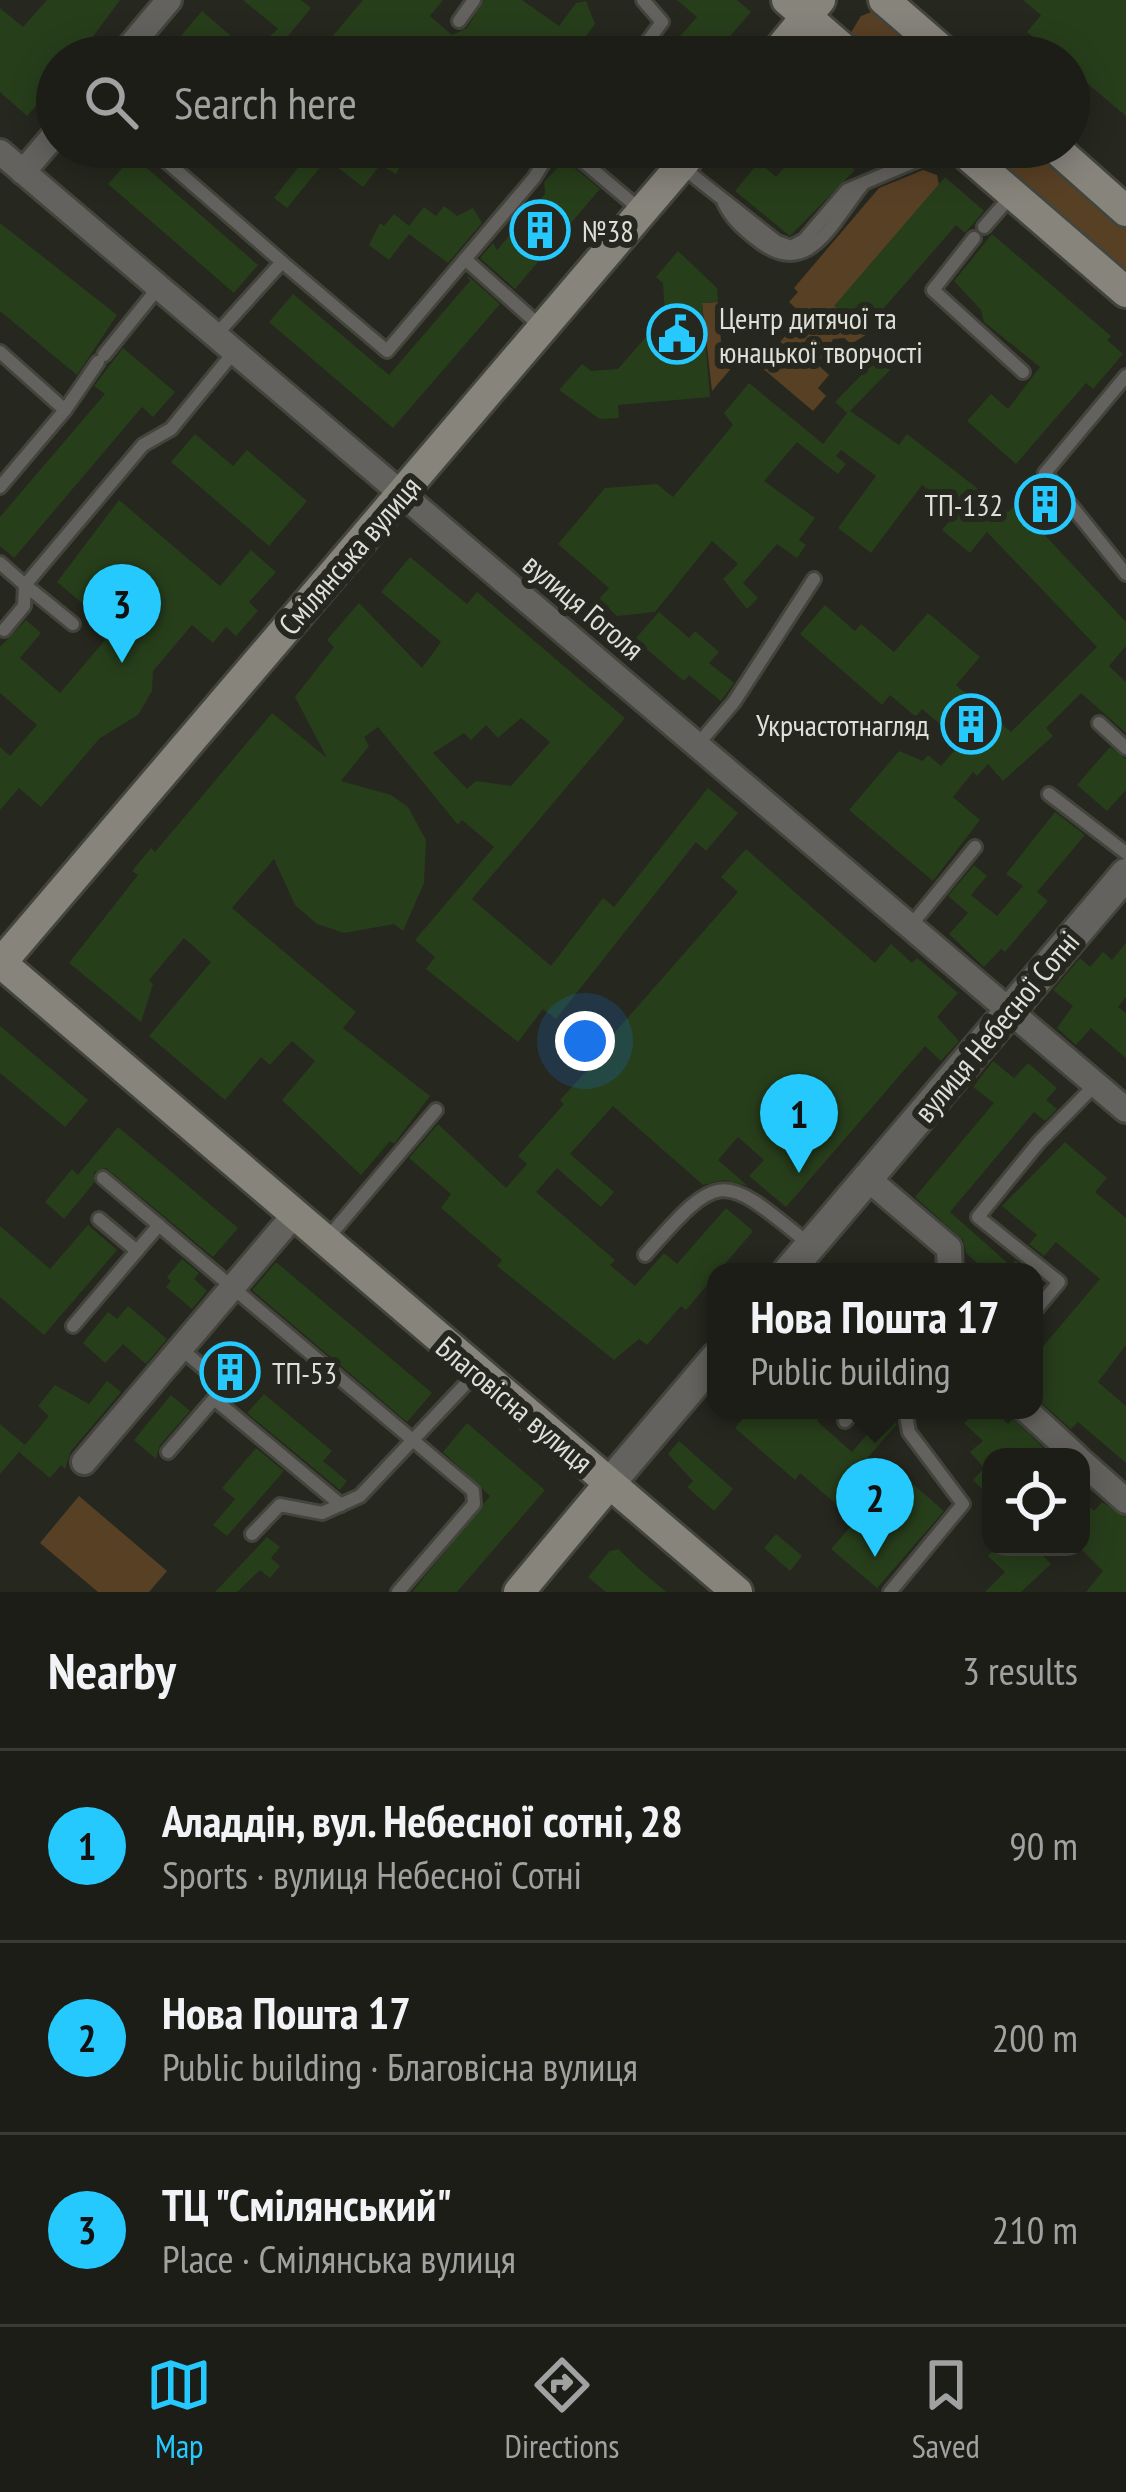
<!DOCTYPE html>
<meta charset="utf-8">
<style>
body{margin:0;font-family:"PT Sans Narrow",sans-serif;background:#292a23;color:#f1f3f6}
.controls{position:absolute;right:36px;bottom:36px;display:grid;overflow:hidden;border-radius:24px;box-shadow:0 6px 30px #0003}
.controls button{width:108px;height:108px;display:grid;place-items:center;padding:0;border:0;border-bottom:3px solid #3a3b35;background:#1c1d16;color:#f1f3f6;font:60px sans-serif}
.you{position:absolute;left:585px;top:1041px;width:42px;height:42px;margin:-30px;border:9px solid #fff;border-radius:50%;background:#1a73e8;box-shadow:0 0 0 18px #1a73e833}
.badge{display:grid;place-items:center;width:78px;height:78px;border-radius:50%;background:#26c9fe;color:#111;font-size:39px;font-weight:700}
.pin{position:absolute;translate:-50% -99px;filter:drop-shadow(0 3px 6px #0008)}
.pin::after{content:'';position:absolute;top:63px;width:42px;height:36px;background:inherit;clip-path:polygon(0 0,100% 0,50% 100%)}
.popup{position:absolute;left:707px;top:1263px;width:336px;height:156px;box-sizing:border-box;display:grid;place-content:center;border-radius:24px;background:#1c1d16;filter:drop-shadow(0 3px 9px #0005);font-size:39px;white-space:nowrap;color:#a0a2a1}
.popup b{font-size:45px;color:#f1f3f6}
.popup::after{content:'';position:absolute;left:50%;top:100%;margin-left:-24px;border:24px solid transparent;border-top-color:#1c1d16}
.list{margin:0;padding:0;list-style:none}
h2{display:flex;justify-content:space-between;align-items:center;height:156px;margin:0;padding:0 48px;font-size:51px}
h2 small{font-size:39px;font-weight:400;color:#a0a2a1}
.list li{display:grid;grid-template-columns:78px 1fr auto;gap:36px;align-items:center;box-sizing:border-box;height:192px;padding:0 48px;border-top:3px solid #3a3b35}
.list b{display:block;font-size:45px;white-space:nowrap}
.list p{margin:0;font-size:39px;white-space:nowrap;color:#a0a2a1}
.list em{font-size:39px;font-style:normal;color:#a0a2a1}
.icon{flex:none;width:66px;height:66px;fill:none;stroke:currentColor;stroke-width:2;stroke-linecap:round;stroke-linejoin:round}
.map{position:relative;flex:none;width:1126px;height:1592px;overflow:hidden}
.search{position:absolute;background:#1c1d16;box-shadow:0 6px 30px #0003;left:36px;right:36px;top:36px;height:132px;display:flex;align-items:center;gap:30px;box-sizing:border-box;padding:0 42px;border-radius:66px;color:#a0a2a1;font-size:45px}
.sheet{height:732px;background:#1c1d16}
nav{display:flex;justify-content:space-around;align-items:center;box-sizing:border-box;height:168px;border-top:3px solid #3a3b35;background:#1c1d16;font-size:33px;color:#a0a2a1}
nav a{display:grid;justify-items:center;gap:6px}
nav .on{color:#26c9fe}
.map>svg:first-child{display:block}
.green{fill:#584025}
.building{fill:#273e1b;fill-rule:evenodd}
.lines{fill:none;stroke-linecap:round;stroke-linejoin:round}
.service-casing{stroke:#43443c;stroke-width:18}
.minor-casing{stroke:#43443c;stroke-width:30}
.tertiary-casing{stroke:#43443c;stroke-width:36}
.secondary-casing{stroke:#43443c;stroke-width:36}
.service{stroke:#64625e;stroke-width:12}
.minor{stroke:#64625e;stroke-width:24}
.tertiary{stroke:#64625e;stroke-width:30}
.secondary{stroke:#87847c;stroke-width:30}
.labels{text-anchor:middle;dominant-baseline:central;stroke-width:12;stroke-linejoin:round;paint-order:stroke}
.poi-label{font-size:30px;fill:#dedfd9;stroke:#26271e;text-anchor:start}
.street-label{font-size:30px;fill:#dedfd9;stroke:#26271e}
</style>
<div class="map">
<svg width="1126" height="1592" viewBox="0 0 1126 1592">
<rect width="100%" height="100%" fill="#26271e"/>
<!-- green -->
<g class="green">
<polygon points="874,11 882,15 931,57 870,57 850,34 861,16"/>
<polygon points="975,147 1035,147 1126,225 1126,277"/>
<polygon points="923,170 937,175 939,185 835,306 869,333 851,344 844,338 833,339 829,347 843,357 836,361 826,353 817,364 829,375 818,388 826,396 813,411 761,367 802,314 789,302 798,292 794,288 879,188"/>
<polygon points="718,302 721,342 738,360 712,391 702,303"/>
<polygon points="79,1496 167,1571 149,1592 98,1592 40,1543"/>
</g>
<!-- building -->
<g class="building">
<polygon points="47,0 120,0 78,57 57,57 57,81 27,116 0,92 0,8 23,27"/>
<polygon points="243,0 301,0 311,8 271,57 245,57 278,29"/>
<polygon points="363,0 443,0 430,16 452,35 467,28 484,0 522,0 559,26 576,3 586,1 595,24 583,40 548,47 561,57 315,57"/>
<polygon points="677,0 737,0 751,12 712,57 662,57 697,17"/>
<polygon points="1023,0 1126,0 1126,116 1069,68 1069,57 1057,57 1027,32 1041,15"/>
<polygon points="202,11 232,37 215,57 163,57"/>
<polygon points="292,147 412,147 396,174 380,165 363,187 327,159 287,208 274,198 304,160"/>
<polygon points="835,153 855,170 790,236 735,191 759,162 776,177 794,156 801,163 828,160"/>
<polygon points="133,156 258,265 234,293 108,184"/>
<polygon points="565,160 600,189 515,289 480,258 493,243 497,250 545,194 544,182"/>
<polygon points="945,177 984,211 965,233 956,225 864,331 834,306"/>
<polygon points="444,206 457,216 473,208 482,223 448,263 409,234 389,260 369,245 380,223 384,226 394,214 409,226 424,207 436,216"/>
<polygon points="0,223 117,315 77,375 0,311"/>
<polygon points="992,234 1111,336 1107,340 1123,354 1093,389 1086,383 1016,464 967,421 991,394 1008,409 1040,367 984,322 981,310 954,281"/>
<polygon points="678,251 717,288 718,302 702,303 710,397 618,405 619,418 600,419 559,390 582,364 591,371 618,369 665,315 663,283 656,277"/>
<polygon points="466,274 500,304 393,428 269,322 293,294 389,375 470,281"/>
<polygon points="123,348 175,392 153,417 142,407 14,558 0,546 0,517 105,394 94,386"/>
<polygon points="878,358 890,370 850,411 899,445 907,434 1008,512 1016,505 1020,509 1039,487 1060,509 1041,531 1126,622 1126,646 1109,666 1126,682 1126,733 1081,693 1046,728 1053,736 1003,781 988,764 977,776 973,772 953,797 980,820 933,881 849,810 899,751 923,761 928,755 941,766 962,742 922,709 916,717 890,695 882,705 800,634 825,605 855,631 861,624 894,652 928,613 980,657 956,685 1011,732 1097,647 987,532 970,553 942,530 958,511 922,485 871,553 838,528 876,476 841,450 836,456 846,464 838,474 797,442 764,481 815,518 799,540 806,545 797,558 777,544 743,583 758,598 747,609 723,579 738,564 712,541 655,612 617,616 599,599 609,588 558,544 605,488 657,484 673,497 733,425 724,413 749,383 823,444 847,413 835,402"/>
<polygon points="195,434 233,466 247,450 307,501 269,546 171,462"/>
<polygon points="119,500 220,586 251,550 276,572 249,602 258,611 236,636 226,627 213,643 192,625 153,671 152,691 138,715 100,738 41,807 19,788 0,810 0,747 10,756 37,725 0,693 0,647 26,620 41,633 20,658 60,693 105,640 101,636 109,626 57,582"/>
<path d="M410,557L467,604L477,592L625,718L472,899L551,966L603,898L614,907L708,788L738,813L706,851L696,842L556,1019L543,1009L518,1042L426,969L435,957L415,940L494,847L462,820L458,825L378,727L364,737L369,746L341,781L391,795L408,807L426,840L424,883L403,931L394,924L344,933L317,924L295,905L274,859L232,908L356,1012L343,1028L430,1096L394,1144L390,1141L361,1175L282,1100L315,1061L292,1041L270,1065L261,1057L225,1100L149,1036L211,962L184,938L149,980L153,984L141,1022L69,963L138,875L132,871L151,848L155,852L272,713L327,758L295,697L334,647L327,640L359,603L422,668L441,642L381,592ZM521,718L550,742L511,786L476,781L467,789L433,753L464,733L471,740L486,725L498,738Z"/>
<polygon points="659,612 689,638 695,631 719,652 709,663 734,683 721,701 689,675 684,681 635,639"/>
<polygon points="1110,747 1126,759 1126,790 1107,811 1077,785"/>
<polygon points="1055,812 1085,835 1037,892 1048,901 1005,952 1001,949 984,967 949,934 968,913 948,896 974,865 987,876 971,895 997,916 1023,886 1006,874"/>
<polygon points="746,849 875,963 891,944 912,963 917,958 958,993 937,1017 959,1041 941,1061 925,1046 786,1207 749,1176 764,1160 738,1137 718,1160 748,1186 724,1180 703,1185 613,1106 570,1154 614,1192 601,1207 557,1168 536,1192 615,1260 610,1265 635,1286 664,1253 677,1264 726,1208 753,1231 686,1310 681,1306 647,1345 639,1339 614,1360 497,1266 502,1260 441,1208 451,1194 409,1158 438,1124 506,1188 527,1164 518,1156 564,1104 560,1100 591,1066 588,1063 738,892 721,877"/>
<polygon points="1126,943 1126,997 1118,1007 1126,1013 1126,1058 1091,1028 1076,1045 1057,1028 1073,1006 1053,990 1080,958 1090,967 1103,952 1112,960"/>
<polygon points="0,1026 88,1100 65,1127 0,1073"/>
<polygon points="993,1061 1014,1078 1028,1063 1057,1088 1046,1100 1057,1109 1045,1121 1034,1112 950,1212 1011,1266 1015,1260 1030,1272 971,1272 978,1264 966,1253 963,1240 915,1197 994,1103 973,1087"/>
<polygon points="118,1127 238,1228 213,1257 106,1168 94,1172 94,1183 64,1219 45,1202 72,1169 78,1175"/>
<polygon points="1065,1142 1107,1178 1095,1192 1126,1218 1126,1345 1098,1382 1126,1406 1126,1463 1078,1422 1071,1429 1034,1396 1034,1357 1100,1279 1056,1242 1044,1256 1029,1244 1037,1235 1002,1206"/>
<polygon points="88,1225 117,1250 44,1335 0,1297 0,1226 50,1269"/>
<polygon points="182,1259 199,1273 194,1279 207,1291 192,1309 166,1287 171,1281 167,1277"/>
<polygon points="276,1262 432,1393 407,1422 252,1290"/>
<polygon points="128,1306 167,1339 146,1364 123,1344 105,1363 83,1343 108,1312 117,1319"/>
<polygon points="107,1381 121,1392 71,1451 65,1469 61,1465 50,1478 19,1452 49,1416 38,1406 55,1385 89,1404"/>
<polygon points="264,1394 332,1451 323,1461 347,1481 340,1490 247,1413"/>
<polygon points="171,1395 190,1411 160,1445 156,1459 134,1440"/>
<polygon points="750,1410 827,1410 817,1421 852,1452 886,1412 897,1424 864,1462 890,1484 900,1473 944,1511 877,1588 831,1549 852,1525 839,1514 843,1510 800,1473 795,1480 735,1428"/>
<polygon points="977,1410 994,1410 1008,1424 1013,1419 1049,1453 991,1457 991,1498 973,1480 984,1468 970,1452 983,1441 964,1423"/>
<polygon points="467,1423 545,1490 457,1592 412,1592 490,1496 443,1452"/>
<polygon points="0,1424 25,1445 0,1474"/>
<polygon points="679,1441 733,1489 714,1511 687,1487 693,1481 668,1454"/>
<polygon points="256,1448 284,1471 227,1536 213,1525 235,1499 222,1488"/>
<polygon points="1081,1498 1094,1511 1102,1502 1126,1517 1126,1592 1086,1592 1103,1571 1081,1549"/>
<polygon points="776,1534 802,1556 790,1571 764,1548"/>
<polygon points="267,1537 280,1547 271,1558 280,1566 270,1578 260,1570 237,1592 215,1592"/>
<polygon points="997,1547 1035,1547 1051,1564 1021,1592 985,1592 1005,1572 988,1556"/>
<polygon points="618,1549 640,1570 666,1592 606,1592 588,1577 610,1551"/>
</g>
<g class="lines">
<defs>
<g id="service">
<polyline points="459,21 474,0"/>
<polyline points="636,57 662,22 643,0"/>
<polyline points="566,147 643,212"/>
<polyline points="152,149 282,262 215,336"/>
<polyline points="682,167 777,242 791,247 804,240 847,190 949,147"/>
<path d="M724,203C732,219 742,228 756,239C808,282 831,223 863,184"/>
<polyline points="984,227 1012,195"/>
<polyline points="974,238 933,290 1023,372"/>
<polyline points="465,259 540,326"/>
<polyline points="282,262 387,351 534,178 553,147"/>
<polyline points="0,352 65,410 0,487"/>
<polyline points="104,355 158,288"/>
<polyline points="1126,376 1045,473 1126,574"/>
<polyline points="65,410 98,362"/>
<polyline points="0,563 25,585 143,445 171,429 234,352"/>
<polyline points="4,630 24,606 25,585 73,624"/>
<polyline points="1099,723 1126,748"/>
<polyline points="699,743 734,702 814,579"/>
<polyline points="1049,794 1126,853"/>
<polyline points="912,924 975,847"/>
<polyline points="103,1178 473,1491 474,1504 398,1592"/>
<polyline points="99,1219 137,1251"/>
<polyline points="326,1240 436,1110"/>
<path d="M645,1255C721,1168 722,1173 809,1244"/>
<polyline points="1034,1312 1059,1282 978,1217 1039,1142 1095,1085"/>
<polyline points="73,1326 159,1225"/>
<polyline points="180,1348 218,1380 221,1386 214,1399"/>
<polyline points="845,1421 855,1410"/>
<polyline points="168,1452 214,1399 341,1505"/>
<polyline points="252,1534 280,1505 322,1513 360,1496 476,1373"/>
<polyline points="890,1592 963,1504 909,1432 905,1410"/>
</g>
<g id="minor">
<polyline points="121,57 169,0"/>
<polyline points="0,152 1126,1110"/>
<polyline points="23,172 57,132"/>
<polyline points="867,1178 949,1248 950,1272"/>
<polyline points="1026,1410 1077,1457"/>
<polyline points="1081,1461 1126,1501"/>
<polyline points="84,1462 294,1215"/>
</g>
<g id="tertiary">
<polyline points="788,1272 1126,874"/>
<polyline points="609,1484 716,1358"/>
</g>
<g id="secondary">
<polyline points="787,0 853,57"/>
<polyline points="884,0 950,57"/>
<polyline points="773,57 820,0"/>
<polyline points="958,147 1126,292"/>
<polyline points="1054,147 1126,211"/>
<polyline points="0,962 737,1592"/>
<polyline points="0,964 697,147"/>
<polyline points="519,1592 609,1484"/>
</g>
</defs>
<!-- service casing -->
<use href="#service" class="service-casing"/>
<!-- minor casing -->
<use href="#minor" class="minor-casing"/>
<!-- tertiary casing -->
<use href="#tertiary" class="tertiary-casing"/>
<!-- secondary casing -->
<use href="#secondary" class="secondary-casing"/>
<!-- service -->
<use href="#service" class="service"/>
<!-- minor -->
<use href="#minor" class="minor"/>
<!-- tertiary -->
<use href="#tertiary" class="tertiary"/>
<!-- secondary -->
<use href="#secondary" class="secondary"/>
</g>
<!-- icons -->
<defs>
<symbol id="building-ring" viewBox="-11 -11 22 22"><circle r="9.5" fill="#26271e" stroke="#26c9fe" stroke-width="1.5"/><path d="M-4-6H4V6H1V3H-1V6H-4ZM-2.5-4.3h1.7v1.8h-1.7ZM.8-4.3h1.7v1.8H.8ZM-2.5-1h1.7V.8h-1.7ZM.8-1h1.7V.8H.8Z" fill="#26c9fe"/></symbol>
<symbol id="civic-ring" viewBox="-11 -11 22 22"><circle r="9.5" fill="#26271e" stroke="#26c9fe" stroke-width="1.5"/><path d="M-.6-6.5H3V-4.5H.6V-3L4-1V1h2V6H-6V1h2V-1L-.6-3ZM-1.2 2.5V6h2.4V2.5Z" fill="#26c9fe"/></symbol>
</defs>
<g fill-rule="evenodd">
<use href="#building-ring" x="507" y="197" width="66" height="66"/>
<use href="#civic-ring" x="644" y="301" width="66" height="66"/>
<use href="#building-ring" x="1012" y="471" width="66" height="66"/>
<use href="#building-ring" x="938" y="691" width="66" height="66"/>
<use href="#building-ring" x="197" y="1339" width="66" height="66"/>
</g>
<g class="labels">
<!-- poi labels -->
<g class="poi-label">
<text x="582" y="230">№38</text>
<text x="719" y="317">Центр дитячої та<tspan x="719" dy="34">юнацької творчості</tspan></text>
<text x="1003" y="504" text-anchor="end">ТП-132</text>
<text x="929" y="724" text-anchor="end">Укрчастотнагляд</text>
<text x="272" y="1372">ТП-53</text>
</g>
<!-- street labels -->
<g class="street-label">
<text transform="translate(349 555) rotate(-49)">Смілянська вулиця</text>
<text transform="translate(584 606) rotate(40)">вулиця Гоголя</text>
<text transform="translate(996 1026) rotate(-50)">вулиця Небесної Сотні</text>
<text transform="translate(515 1404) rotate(40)">Благовісна вулиця</text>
</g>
</g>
</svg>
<div class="controls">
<button><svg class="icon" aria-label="locate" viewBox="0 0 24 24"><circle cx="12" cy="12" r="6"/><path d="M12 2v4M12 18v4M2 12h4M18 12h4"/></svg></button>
</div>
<div class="you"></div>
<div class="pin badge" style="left:799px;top:1173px">1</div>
<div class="pin badge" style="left:875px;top:1557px">2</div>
<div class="popup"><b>Нова Пошта 17</b>Public building</div>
<div class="pin badge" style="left:122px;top:663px">3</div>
<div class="search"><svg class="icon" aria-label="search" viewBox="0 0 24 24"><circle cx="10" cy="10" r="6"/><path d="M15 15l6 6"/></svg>Search here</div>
</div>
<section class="sheet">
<h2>Nearby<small>3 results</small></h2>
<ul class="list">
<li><span class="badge">1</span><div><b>Аладдін, вул. Небесної сотні, 28</b><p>Sports · вулиця Небесної Сотні</p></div><em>90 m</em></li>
<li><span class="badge">2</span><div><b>Нова Пошта 17</b><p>Public building · Благовісна вулиця</p></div><em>200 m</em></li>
<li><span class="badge">3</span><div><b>ТЦ &quot;Смілянський&quot;</b><p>Place · Смілянська вулиця</p></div><em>210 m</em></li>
</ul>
</section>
<nav>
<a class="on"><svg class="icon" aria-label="map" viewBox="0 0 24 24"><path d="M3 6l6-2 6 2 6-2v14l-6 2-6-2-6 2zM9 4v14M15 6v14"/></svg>Map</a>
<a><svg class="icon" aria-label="directions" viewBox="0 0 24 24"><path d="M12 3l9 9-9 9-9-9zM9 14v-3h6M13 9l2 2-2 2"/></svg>Directions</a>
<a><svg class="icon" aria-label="saved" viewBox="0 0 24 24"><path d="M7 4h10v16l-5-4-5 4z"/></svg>Saved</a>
</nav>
